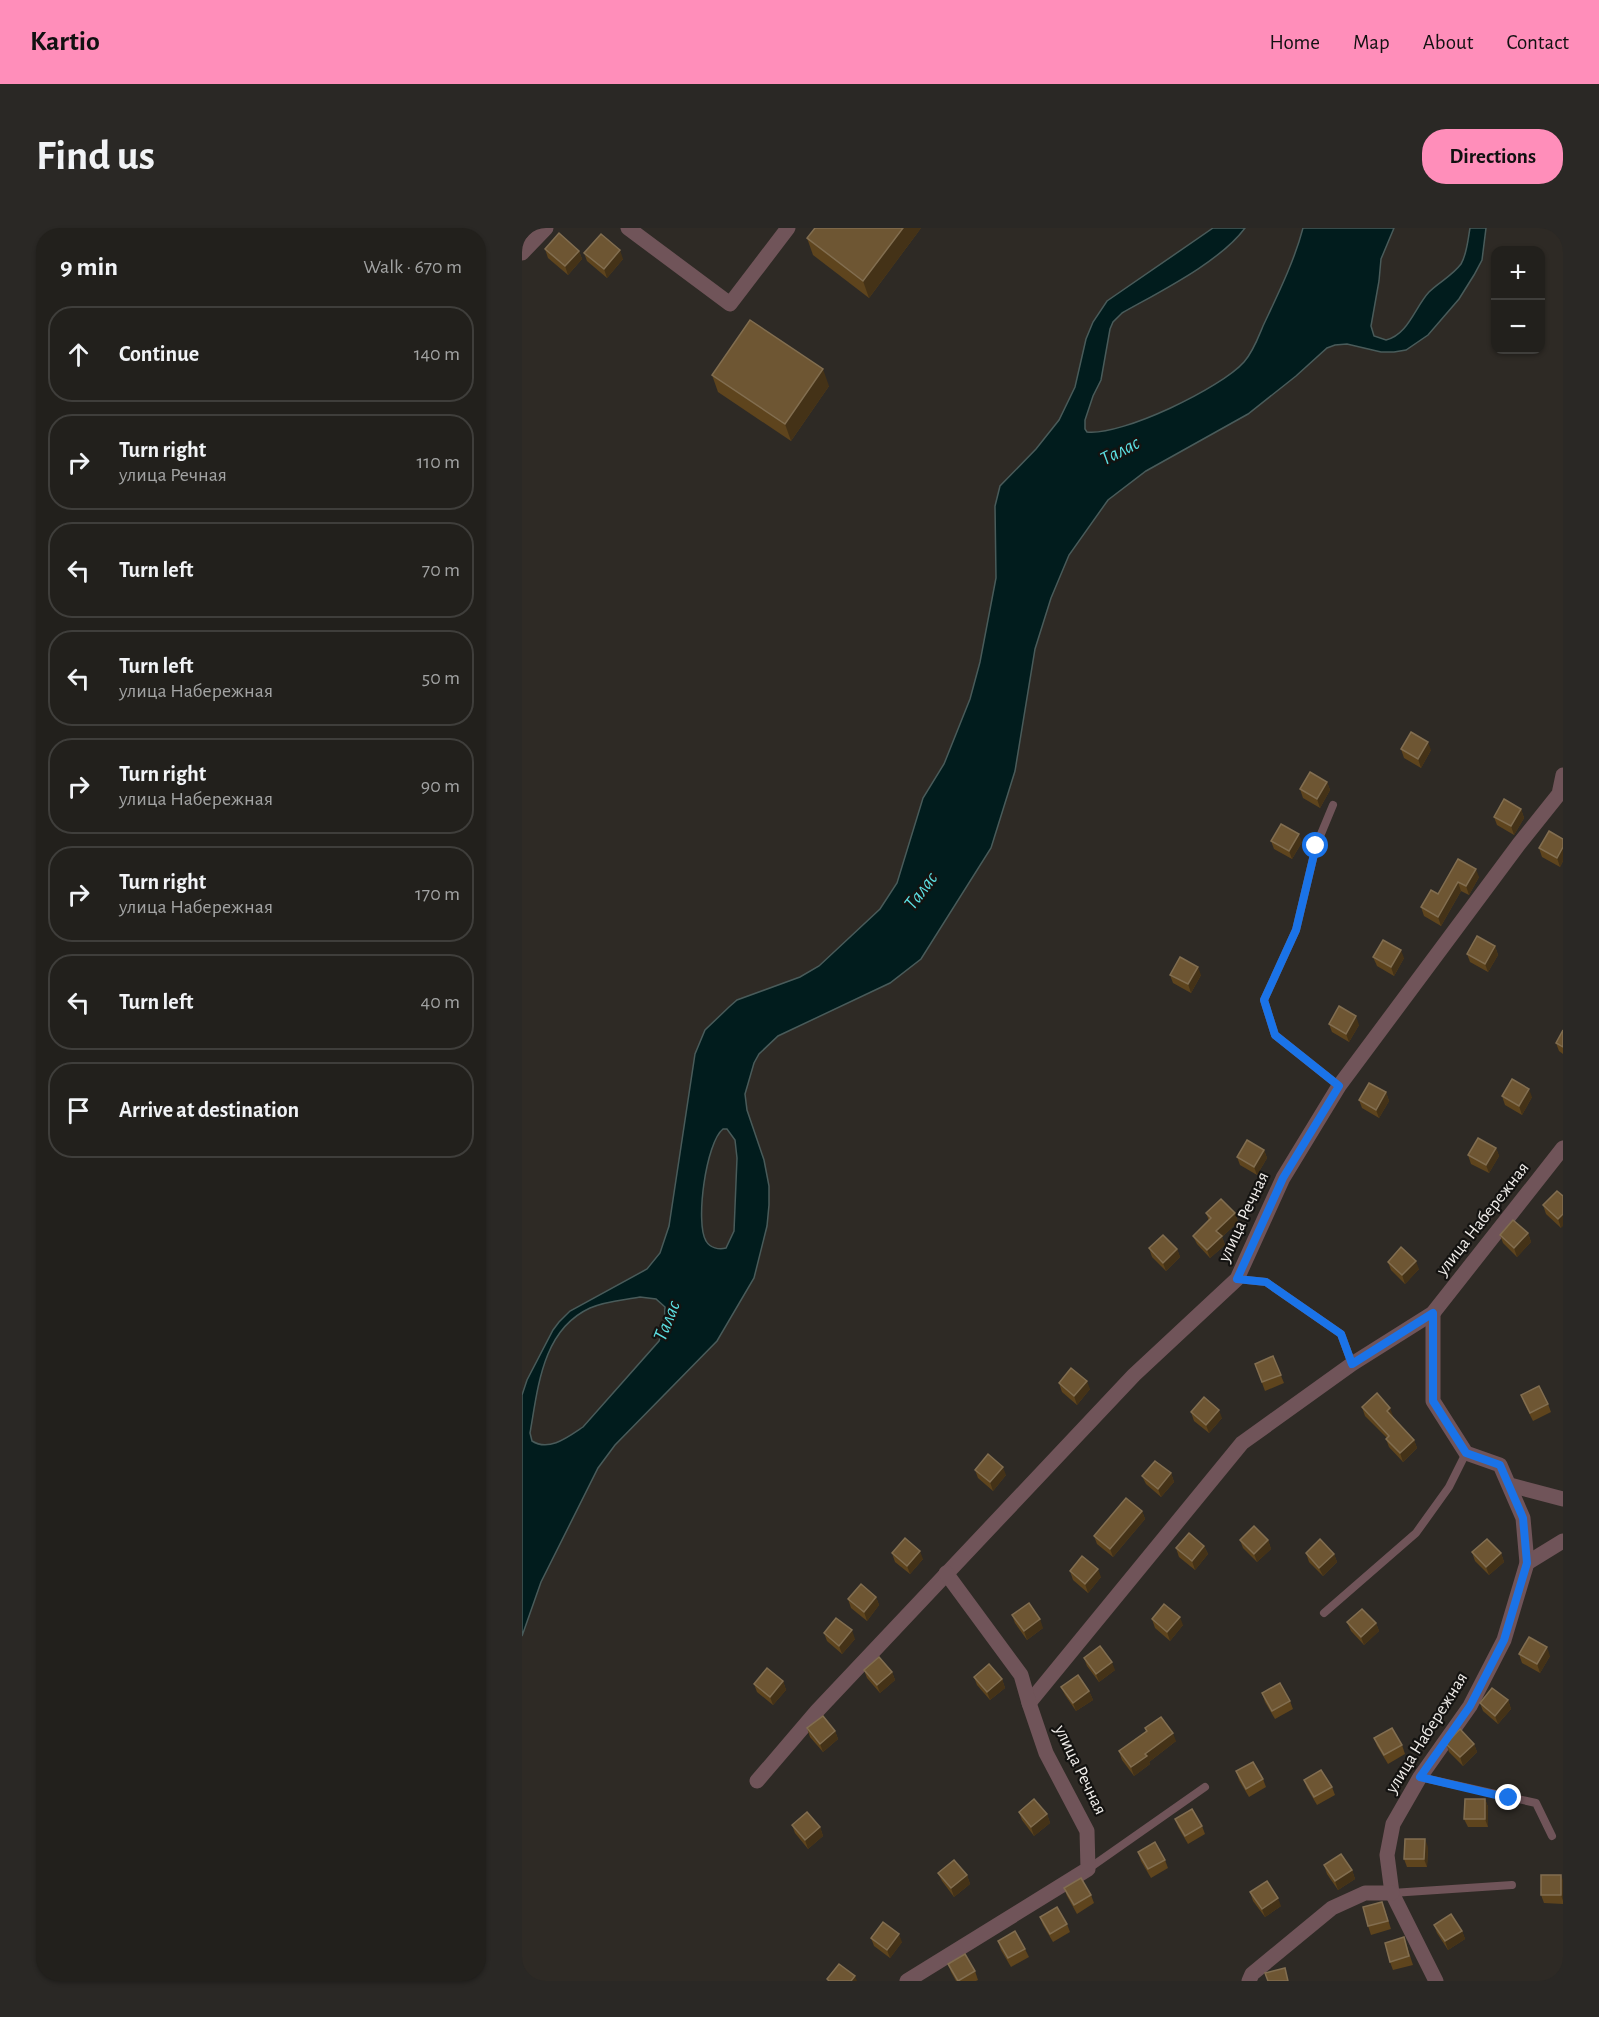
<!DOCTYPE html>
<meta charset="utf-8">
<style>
body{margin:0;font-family:"Alegreya Sans",sans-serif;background:#2a2825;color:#f1f3f6}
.controls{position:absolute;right:18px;top:18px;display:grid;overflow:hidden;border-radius:12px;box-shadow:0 2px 4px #0004}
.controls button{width:54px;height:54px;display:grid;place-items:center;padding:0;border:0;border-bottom:2px solid #3f3e3b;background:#22201c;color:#f1f3f6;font:30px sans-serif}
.stop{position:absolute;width:18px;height:18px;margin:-14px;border:4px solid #1a73e8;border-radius:50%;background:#fff}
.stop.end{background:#1a73e8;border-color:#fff;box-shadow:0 2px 6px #0008}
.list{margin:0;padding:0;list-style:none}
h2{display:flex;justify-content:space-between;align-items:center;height:78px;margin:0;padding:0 24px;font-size:26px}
h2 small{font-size:20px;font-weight:400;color:#a2a3a3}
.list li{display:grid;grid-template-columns:39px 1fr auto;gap:18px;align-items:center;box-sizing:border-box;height:96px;margin:0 12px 12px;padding:0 12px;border:2px solid #3f3e3b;border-radius:24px}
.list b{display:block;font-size:22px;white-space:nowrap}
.list p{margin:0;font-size:20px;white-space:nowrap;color:#a2a3a3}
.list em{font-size:20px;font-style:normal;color:#a2a3a3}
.icon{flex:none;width:33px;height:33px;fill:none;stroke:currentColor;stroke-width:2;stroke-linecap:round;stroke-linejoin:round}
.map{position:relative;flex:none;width:1041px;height:1753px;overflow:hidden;border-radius:24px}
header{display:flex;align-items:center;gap:36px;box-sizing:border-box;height:84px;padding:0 30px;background:#ff8eba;color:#111}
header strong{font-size:28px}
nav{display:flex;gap:33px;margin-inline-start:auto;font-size:21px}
.intro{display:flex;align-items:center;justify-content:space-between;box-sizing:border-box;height:144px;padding:0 36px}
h1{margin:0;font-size:42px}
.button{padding:15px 27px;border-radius:24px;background:#ff8eba;color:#111;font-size:21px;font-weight:700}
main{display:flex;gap:36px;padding:0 36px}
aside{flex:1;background:#22201c;border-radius:24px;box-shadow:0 2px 4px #0004}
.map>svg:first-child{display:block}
.water{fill:#011c1d;stroke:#495b5a;stroke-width:1.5;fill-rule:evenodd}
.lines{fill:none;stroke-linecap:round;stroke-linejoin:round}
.service{stroke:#705459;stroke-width:8}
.minor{stroke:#705459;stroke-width:15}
.wall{fill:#5e441d}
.shaded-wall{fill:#443217}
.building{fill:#6e5633;stroke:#826e50;stroke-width:1.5}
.route{stroke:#1a73e8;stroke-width:8}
.labels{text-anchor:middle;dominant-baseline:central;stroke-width:4.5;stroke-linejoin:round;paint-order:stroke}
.street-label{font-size:18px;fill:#f0edea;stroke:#141311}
.water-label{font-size:20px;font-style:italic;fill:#5cdfe2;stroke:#141311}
</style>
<header>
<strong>Kartio</strong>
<nav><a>Home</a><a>Map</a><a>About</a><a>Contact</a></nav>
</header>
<div class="intro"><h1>Find us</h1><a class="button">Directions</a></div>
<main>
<aside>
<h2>9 min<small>Walk · 670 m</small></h2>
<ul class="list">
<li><svg class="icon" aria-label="ahead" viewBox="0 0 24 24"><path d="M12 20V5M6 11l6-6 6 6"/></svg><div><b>Continue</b></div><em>140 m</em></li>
<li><svg class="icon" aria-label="right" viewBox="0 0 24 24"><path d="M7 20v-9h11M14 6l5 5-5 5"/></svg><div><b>Turn right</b><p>улица Речная</p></div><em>110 m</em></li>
<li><svg class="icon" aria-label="left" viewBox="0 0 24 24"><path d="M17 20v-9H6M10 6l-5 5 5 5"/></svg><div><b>Turn left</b></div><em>70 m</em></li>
<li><svg class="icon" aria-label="left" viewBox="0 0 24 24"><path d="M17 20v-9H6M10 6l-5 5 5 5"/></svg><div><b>Turn left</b><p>улица Набережная</p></div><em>50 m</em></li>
<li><svg class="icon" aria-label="right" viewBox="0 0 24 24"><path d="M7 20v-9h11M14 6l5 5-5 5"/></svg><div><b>Turn right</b><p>улица Набережная</p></div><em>90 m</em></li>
<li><svg class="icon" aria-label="right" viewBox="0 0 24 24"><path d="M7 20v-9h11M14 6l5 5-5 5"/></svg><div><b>Turn right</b><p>улица Набережная</p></div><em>170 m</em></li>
<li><svg class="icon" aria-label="left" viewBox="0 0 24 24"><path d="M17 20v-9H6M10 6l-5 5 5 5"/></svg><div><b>Turn left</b></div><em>40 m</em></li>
<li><svg class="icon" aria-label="arrive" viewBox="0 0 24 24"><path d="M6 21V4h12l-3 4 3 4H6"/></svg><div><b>Arrive at destination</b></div></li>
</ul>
</aside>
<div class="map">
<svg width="1041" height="1753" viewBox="0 0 1041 1753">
<rect width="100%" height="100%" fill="#2e2a25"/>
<!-- water -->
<path class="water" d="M691,0H723C698,34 637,64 600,85L591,94L588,101L579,152L571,168L563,192V201L565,204C600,208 699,160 722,134C731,124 736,110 741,98C756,66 772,34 781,0H872L859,31L857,53L849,98L852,108L864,112C886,107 893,79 907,64C917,54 930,48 939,36C945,26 946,11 948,0H964L960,32L952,47L937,71L906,107L884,122L872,124H859L825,116L813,117L805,120L774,148L726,186L624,243L586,272L547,327L529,370L513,421L493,543L469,620L399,731L368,755L256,808L237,826L232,835L223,866L225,882L242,932L247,958V977L245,998L232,1050L195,1113L93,1217L76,1240L19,1354L0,1408V1167L5,1152L31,1102L37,1094L48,1083L125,1041L138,1025L147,998L173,826L183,802L207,779L215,772L278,749L297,738L358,681L375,655L401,570L422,536L448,471L458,434L474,350L473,278L478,258L514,221L537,192L553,159L564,111L571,94L585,73ZM201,901H205L213,912L215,930L212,1003L204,1020C197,1022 188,1020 184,1013C173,995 184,914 201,901ZM118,1069L134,1071L143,1079L142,1098L137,1113L61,1199C46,1209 27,1224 10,1213L8,1205C16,1160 20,1102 68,1080C83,1073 102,1072 118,1069Z"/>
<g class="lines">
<!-- service -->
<g class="service">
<polyline points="811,577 794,618 774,702 742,772 753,807 817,858"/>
<polyline points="715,1051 744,1054 819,1106 830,1136"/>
<polyline points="802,1385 894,1305 927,1259 944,1225"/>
<polyline points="898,1549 1014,1575 1030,1608"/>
<polyline points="566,1641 683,1559"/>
<polyline points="870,1665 990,1657"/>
</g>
<!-- minor -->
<g class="minor">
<polyline points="106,0 208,76 266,0"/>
<polyline points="0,25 24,0"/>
<polyline points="911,1085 911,1173 944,1225 978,1237 1001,1290 1005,1335 982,1412 948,1478 898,1549 871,1596 865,1627 870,1665 914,1753"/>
<polyline points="988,1257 1041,1271"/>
<polyline points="1005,1335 1041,1313"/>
<polyline points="507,1475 720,1215 830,1136 911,1085 1041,920"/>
<polyline points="235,1553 295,1483 612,1147 715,1051 761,950 817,858 997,616 1037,566 1041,547"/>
<polyline points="385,1753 566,1641 565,1603 524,1525 507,1475 499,1447 424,1345"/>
<polyline points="727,1753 730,1746 810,1680 843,1665 870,1665"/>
</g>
</g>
<!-- wall -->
<g class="wall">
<polygon points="399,0 347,70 291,27 285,10"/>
<polygon points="23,21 57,23 60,31 46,47 26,30"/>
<polygon points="62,25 101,31 85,50 65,33"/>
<polygon points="190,147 307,158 269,213 196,164"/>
<polygon points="879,521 909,522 899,540 882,530"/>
<polygon points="805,554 808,562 798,580 781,570 778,561"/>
<polygon points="999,581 1002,590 992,607 975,597 972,589"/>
<polygon points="1041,611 1041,633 1038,639 1020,629 1017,620"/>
<polygon points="749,613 780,614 770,631 752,621"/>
<polygon points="936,631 957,649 947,667 939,663 919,698 902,688 899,679 916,666"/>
<polygon points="973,718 976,727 966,744 948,734 945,726"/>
<polygon points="851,729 882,730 872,748 855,738"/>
<polygon points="648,747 679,747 669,765 651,755"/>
<polygon points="807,796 837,797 827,814 810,804"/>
<polygon points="1041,802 1041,826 1037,823 1034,815"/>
<polygon points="864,864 867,873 857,890 840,880 837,872"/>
<polygon points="980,868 1010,869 1000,887 983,877"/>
<polygon points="974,920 977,928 967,945 949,936 946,927"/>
<polygon points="742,922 745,930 735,947 718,937 715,929"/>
<polygon points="1035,963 1039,1000 1024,986 1021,977"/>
<polygon points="684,985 713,985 716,994 700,1009 703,1017 688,1030 675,1016 671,1008 687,993"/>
<polygon points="1006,1005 1009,1014 995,1029 981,1015 978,1007"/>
<polygon points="627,1020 655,1021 658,1029 644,1043 630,1029"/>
<polygon points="866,1034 897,1041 883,1056 869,1042"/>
<polygon points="751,1128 762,1155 743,1163 733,1136"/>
<polygon points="537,1155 568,1161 555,1177 540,1164"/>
<polygon points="999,1167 1026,1176 1029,1184 1011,1193 1002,1175"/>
<polygon points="840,1179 871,1188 870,1189 892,1212 895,1220 881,1234 867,1219 864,1211 865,1210 843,1188"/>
<polygon points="669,1184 700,1190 687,1205 672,1193"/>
<polygon points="453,1242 484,1247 471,1263 456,1250"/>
<polygon points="649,1245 652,1254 639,1269 624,1256 620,1248"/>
<polygon points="620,1283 623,1291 591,1329 575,1316 572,1308"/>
<polygon points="718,1312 746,1312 749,1321 735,1334 721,1320"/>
<polygon points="682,1318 686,1326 673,1342 657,1329 654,1320"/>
<polygon points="950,1324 979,1325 982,1334 967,1347 953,1333"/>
<polygon points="370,1325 401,1331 388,1346 373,1334"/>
<polygon points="784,1325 812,1326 815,1334 801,1348 787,1334"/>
<polygon points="548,1343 579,1349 566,1365 551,1352"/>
<polygon points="354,1369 357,1377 345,1393 329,1380 326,1371"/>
<polygon points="490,1387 521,1400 505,1412 493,1395"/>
<polygon points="630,1391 661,1397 648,1413 633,1400"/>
<polygon points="825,1394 854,1395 857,1403 842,1417 829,1403"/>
<polygon points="302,1405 333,1411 320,1426 305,1413"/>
<polygon points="997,1426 1028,1428 1018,1445 1000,1435"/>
<polygon points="562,1430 593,1442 577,1454 565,1438"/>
<polygon points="342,1442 370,1444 373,1452 358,1465 345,1450"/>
<polygon points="452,1449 480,1451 483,1460 468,1472 455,1457"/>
<polygon points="261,1453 264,1462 251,1477 235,1464 232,1456"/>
<polygon points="539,1459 567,1463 571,1472 554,1483 543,1467"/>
<polygon points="740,1465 768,1473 771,1481 753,1491 743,1474"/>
<polygon points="986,1472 989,1481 976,1496 961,1483 958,1475"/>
<polygon points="285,1500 313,1503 316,1511 301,1524 288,1509"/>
<polygon points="623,1500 654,1513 627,1534 628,1536 612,1548 600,1532 597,1523 624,1503"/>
<polygon points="852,1510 880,1517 883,1526 866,1536 855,1518"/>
<polygon points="924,1516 952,1516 955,1524 941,1538 927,1524"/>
<polygon points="714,1543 741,1551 744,1559 727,1569 717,1552"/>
<polygon points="782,1552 810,1559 813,1567 795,1577 785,1560"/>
<polygon points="963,1571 966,1579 966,1599 946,1599 942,1591"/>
<polygon points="497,1584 525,1586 528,1595 512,1608 500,1592"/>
<polygon points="653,1591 680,1598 683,1606 666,1616 656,1599"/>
<polygon points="270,1597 298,1599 301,1608 286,1621 273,1605"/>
<polygon points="906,1619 905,1639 885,1639 882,1631"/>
<polygon points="616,1624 643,1632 646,1640 629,1650 619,1633"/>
<polygon points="802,1637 830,1642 833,1651 816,1662 805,1646"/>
<polygon points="416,1645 445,1647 448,1656 432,1669 420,1653"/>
<polygon points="1041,1652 1041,1676 1022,1675 1019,1667"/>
<polygon points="542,1660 569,1667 572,1675 555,1686 545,1668"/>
<polygon points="728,1664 759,1678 743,1689 731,1673"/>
<polygon points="863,1682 869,1701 849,1707 846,1698"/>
<polygon points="518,1689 545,1696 548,1704 531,1714 521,1697"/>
<polygon points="912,1697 940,1703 943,1711 926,1722 915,1705"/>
<polygon points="882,1709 891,1737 871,1742 868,1734"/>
<polygon points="349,1710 380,1714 368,1730 352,1718"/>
<polygon points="476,1713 503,1721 507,1729 489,1739 479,1722"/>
<polygon points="426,1736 453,1743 456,1752 454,1753 434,1753 429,1744"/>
</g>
<!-- shaded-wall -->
<g class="shaded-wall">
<polygon points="381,0 399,0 347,70 341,53"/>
<polygon points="98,22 101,31 85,50 82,41"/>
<polygon points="57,23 60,31 46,47 43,38"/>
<polygon points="301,141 307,158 269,213 263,196"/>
<polygon points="906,514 909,522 899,540 896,531"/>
<polygon points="805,554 808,562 798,580 795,571"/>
<polygon points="999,581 1002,590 992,607 989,598"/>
<polygon points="777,606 780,614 770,631 767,623"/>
<polygon points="1041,619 1041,633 1038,639 1035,630"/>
<polygon points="954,641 957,649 947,667 944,658"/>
<polygon points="936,654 939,663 919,698 916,689"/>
<polygon points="973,718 976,727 966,744 963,736"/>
<polygon points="879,722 882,730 872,748 869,739"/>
<polygon points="676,739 679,747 669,765 666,756"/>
<polygon points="834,788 837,797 827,814 824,806"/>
<polygon points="1007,861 1010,869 1000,887 997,878"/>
<polygon points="864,864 867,873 857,890 854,882"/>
<polygon points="974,920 977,928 967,945 964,937"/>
<polygon points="742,922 745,930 735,947 732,939"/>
<polygon points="713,985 716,994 700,1009 703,1017 688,1030 685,1022 694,1003"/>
<polygon points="1041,986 1041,998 1039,1000 1036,991"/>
<polygon points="1006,1005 1009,1014 995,1029 992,1020"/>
<polygon points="655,1021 658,1029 644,1043 641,1035"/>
<polygon points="894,1033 897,1041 883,1056 880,1047"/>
<polygon points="565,1153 568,1161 555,1177 552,1168"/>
<polygon points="868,1180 871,1188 868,1192 865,1183"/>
<polygon points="697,1182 700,1190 687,1205 684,1197"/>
<polygon points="892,1212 895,1220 881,1234 878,1225"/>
<polygon points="481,1239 484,1247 471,1263 468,1254"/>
<polygon points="649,1245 652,1254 639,1269 636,1261"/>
<polygon points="620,1283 623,1291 591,1329 588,1321"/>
<polygon points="746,1312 749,1321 735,1334 732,1326"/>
<polygon points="682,1318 686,1326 673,1342 670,1333"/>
<polygon points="398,1323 401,1331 388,1346 385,1338"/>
<polygon points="979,1325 982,1334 967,1347 964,1339"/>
<polygon points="812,1326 815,1334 801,1348 797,1340"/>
<polygon points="576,1341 579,1349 566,1365 563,1356"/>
<polygon points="354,1369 357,1377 345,1393 342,1384"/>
<polygon points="658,1389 661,1397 648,1413 645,1404"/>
<polygon points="518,1391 521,1400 505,1412 502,1403"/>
<polygon points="854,1395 857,1403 842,1417 839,1409"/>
<polygon points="330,1402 333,1411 320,1426 317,1418"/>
<polygon points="1025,1419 1028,1428 1018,1445 1015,1436"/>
<polygon points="590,1434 593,1442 577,1454 574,1446"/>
<polygon points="370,1444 373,1452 358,1465 355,1457"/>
<polygon points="480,1451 483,1460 468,1472 465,1464"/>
<polygon points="261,1453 264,1462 251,1477 248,1469"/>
<polygon points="567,1463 571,1472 554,1483 551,1475"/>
<polygon points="986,1472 989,1481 976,1496 973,1488"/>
<polygon points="313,1503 316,1511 301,1524 298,1516"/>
<polygon points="651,1505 654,1513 627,1534 628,1536 612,1548 609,1539 623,1526"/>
<polygon points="952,1516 955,1524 941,1538 938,1529"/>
<polygon points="963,1571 966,1579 966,1599 963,1591"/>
<polygon points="525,1586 528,1595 512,1608 509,1599"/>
<polygon points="298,1599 301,1608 286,1621 283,1612"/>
<polygon points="903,1611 906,1619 905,1639 902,1631"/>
<polygon points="830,1642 833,1651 816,1662 813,1653"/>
<polygon points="445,1647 448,1656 432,1669 429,1660"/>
<polygon points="1039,1647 1041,1652 1041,1673 1039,1667"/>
<polygon points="756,1670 759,1678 743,1689 740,1681"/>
<polygon points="940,1703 943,1711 926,1722 923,1713"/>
<polygon points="377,1706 380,1714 368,1730 365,1722"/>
<polygon points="333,1748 335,1753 329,1753"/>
</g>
<!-- building -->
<g class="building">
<polygon points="293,0 381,0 341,53 285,10"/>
<polygon points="37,5 57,23 43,38 23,21"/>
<polygon points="79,6 98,22 82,41 62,25"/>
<polygon points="228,92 301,141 263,196 190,147"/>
<polygon points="889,504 906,514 896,531 879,521"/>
<polygon points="788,544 805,554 795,571 778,561"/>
<polygon points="982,571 999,581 989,598 972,589"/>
<polygon points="759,596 777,606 767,623 749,613"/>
<polygon points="1027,603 1041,611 1041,619 1035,630 1017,620"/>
<polygon points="936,631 954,641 944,658 936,654 916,689 899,679 909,662 916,666"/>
<polygon points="955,708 973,718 963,736 945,726"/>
<polygon points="861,712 879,722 869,739 851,729"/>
<polygon points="658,729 676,739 666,756 648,747"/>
<polygon points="817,778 834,788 824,806 807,796"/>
<polygon points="1041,802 1041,819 1034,815"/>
<polygon points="990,851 1007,861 997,878 980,868"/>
<polygon points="847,855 864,864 854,882 837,872"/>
<polygon points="956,910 974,920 964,937 946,927"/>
<polygon points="725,912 742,922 732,939 715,929"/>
<polygon points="1035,963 1041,968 1041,986 1036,991 1021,977"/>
<polygon points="699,971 713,985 694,1003 700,1008 685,1022 671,1008 689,990 684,985"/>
<polygon points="991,992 1006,1005 992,1020 978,1007"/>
<polygon points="641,1007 655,1021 641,1035 627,1020"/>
<polygon points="879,1019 894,1033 880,1047 866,1034"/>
<polygon points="751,1128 759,1147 740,1154 733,1136"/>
<polygon points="549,1140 565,1153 552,1168 537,1155"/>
<polygon points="1017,1158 1026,1176 1008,1185 999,1167"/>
<polygon points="855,1165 868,1180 865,1183 892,1212 878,1225 864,1211 867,1208 840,1179"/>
<polygon points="682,1169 697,1182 684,1197 669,1184"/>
<polygon points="466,1226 481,1239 468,1254 453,1242"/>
<polygon points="633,1233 649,1245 636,1261 620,1248"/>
<polygon points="604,1270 620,1283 588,1321 572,1308"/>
<polygon points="732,1298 746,1312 732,1326 718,1312"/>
<polygon points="667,1305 682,1318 670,1333 654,1320"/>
<polygon points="383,1310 398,1323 385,1338 370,1325"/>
<polygon points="798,1311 812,1326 797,1340 784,1325"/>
<polygon points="965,1311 979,1325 964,1339 950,1324"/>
<polygon points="560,1328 576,1341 563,1356 548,1343"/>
<polygon points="339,1356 354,1369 342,1384 326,1371"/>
<polygon points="507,1375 518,1391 502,1403 490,1387"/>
<polygon points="642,1376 658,1389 645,1404 630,1391"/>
<polygon points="840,1381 854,1395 839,1409 825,1394"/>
<polygon points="314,1390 330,1402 317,1418 302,1405"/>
<polygon points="1007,1409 1025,1419 1015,1436 997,1426"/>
<polygon points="578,1418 590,1434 574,1446 562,1430"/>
<polygon points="357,1429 370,1444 355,1457 342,1442"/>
<polygon points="467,1436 480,1451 465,1464 452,1449"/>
<polygon points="245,1440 261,1453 248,1469 232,1456"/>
<polygon points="556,1447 567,1463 551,1475 539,1459"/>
<polygon points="758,1455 768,1473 750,1483 740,1465"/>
<polygon points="970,1460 986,1472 973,1488 958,1475"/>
<polygon points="301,1488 313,1503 298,1516 285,1500"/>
<polygon points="639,1489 651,1505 623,1526 625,1528 609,1539 597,1523 625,1503 623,1500"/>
<polygon points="870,1500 880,1517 862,1527 852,1510"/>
<polygon points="938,1501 952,1516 938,1529 924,1516"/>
<polygon points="731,1534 741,1551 724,1561 714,1543"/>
<polygon points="799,1542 810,1559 792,1569 782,1552"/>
<polygon points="512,1571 525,1586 509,1599 497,1584"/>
<polygon points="943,1571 963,1571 963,1591 942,1591"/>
<polygon points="670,1581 680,1598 663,1608 653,1591"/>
<polygon points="285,1584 298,1599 283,1612 270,1597"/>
<polygon points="883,1611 903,1611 902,1631 882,1631"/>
<polygon points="633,1614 643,1632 626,1641 616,1624"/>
<polygon points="819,1626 830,1642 813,1653 802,1637"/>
<polygon points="432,1632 445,1647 429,1660 416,1645"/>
<rect x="1019" y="1647" width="20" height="20"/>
<polygon points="559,1650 569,1667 552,1677 542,1660"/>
<polygon points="745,1653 756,1670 740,1681 728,1664"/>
<polygon points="860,1674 866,1693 846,1698 841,1679"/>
<polygon points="535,1679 545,1696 528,1706 518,1689"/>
<polygon points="929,1686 940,1703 923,1713 912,1697"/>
<polygon points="361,1694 377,1706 365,1722 349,1710"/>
<polygon points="493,1703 503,1721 486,1730 476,1713"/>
<polygon points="882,1709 887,1728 868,1734 863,1715"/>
<polygon points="443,1726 453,1743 436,1753 426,1736"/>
<polygon points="317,1736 333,1748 329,1753 307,1753 305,1751"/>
<polygon points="763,1740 766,1753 746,1753 743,1745"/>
</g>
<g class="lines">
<!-- route -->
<polyline class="route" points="794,618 774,702 742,772 753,807 817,858 761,950 715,1051 744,1054 819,1106 830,1136 911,1085 911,1173 944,1225 978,1237 1001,1290 1005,1335 982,1412 948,1478 898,1549 987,1570"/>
</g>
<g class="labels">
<!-- street labels -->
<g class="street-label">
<text transform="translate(722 989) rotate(-65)">улица Речная</text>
<text transform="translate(961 991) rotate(-52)">улица Набережная</text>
<text transform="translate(905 1505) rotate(-58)">улица Набережная</text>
<text transform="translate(558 1542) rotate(64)">улица Речная</text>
</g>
<!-- water labels -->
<g class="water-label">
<text transform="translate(598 223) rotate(-27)">Талас</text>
<text transform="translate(399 663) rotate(-53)">Талас</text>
<text transform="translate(145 1093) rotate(-68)">Талас</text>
</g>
</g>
</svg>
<div class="controls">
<button>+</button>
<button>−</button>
</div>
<div class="stop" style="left:794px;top:618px"></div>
<div class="stop end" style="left:987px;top:1570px"></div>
</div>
</main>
